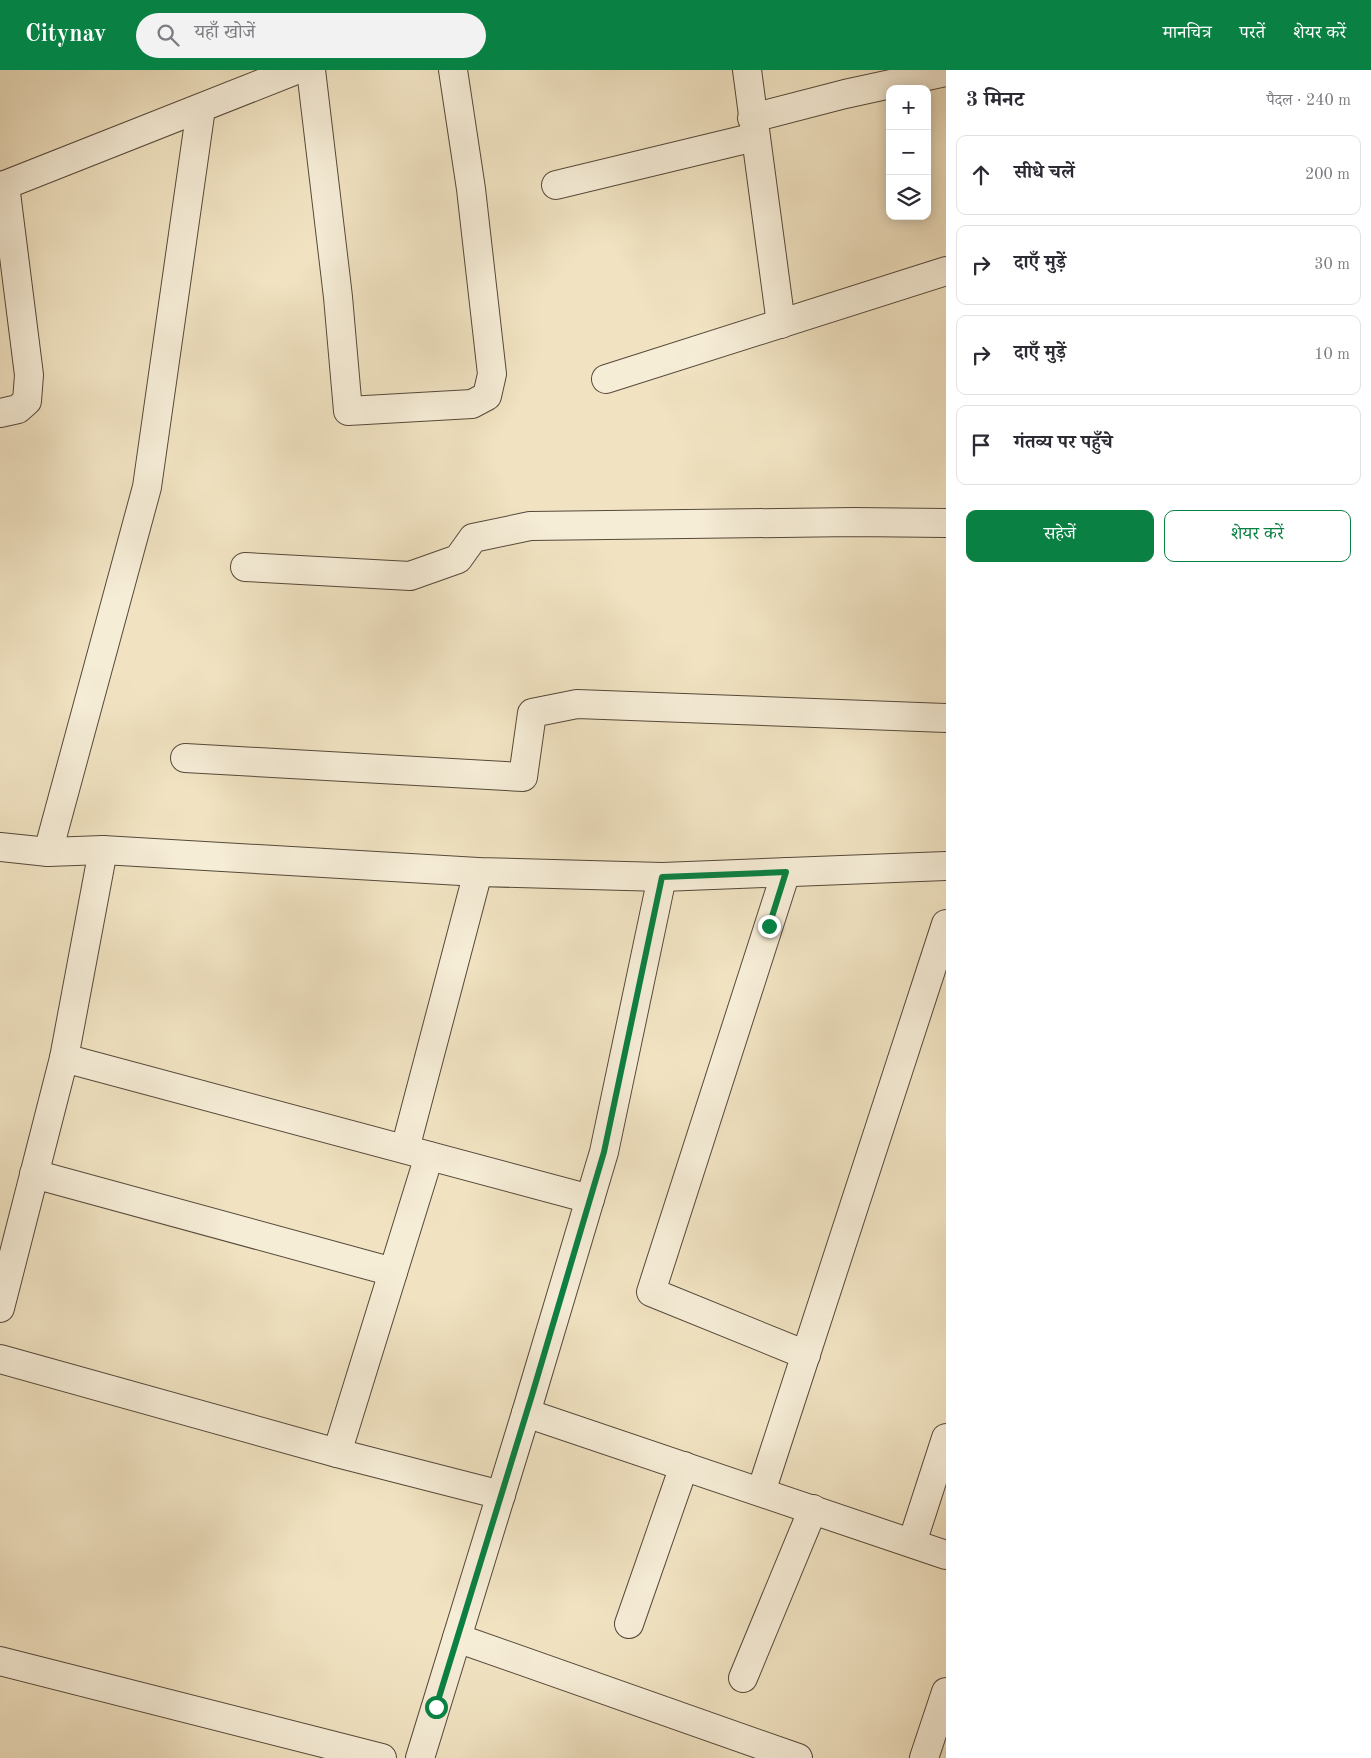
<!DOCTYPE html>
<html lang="hi">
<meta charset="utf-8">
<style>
body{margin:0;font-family:"Old Standard TT","Noto Serif Devanagari",serif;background:#f2f2f3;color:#2b2b33}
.controls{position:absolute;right:15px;top:15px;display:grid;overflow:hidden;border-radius:10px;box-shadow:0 2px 12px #0003}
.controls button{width:45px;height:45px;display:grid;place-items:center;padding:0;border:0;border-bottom:1px solid #e1e1e2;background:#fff;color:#2b2b33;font:25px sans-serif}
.stop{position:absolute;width:15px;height:15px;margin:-11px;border:4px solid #0b8043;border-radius:50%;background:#fff}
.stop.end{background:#0b8043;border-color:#fff;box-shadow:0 1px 5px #0008}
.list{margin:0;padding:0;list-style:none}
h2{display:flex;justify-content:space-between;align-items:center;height:65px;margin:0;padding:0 20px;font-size:21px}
h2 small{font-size:16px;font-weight:400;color:#7c7c81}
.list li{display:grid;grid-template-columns:32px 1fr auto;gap:15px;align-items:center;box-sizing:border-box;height:80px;margin:0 10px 10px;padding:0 10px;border:1px solid #e1e1e2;border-radius:10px}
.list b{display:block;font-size:19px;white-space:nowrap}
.list em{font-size:16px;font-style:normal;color:#7c7c81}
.actions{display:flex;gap:10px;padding:15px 20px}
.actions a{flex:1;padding:11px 0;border:1px solid #0b8043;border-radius:10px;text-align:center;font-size:18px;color:#0b8043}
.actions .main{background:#0b8043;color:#fff}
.icon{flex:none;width:28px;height:28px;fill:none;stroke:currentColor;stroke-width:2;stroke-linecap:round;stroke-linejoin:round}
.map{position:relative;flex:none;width:946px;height:1688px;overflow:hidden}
header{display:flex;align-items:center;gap:30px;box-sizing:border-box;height:70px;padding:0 25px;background:#0b8043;color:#fff}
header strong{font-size:24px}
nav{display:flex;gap:28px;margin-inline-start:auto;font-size:18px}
.search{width:350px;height:45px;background:#f2f2f3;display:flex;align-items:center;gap:12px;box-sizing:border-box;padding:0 18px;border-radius:28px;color:#7c7c81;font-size:19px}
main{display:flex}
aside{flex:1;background:#fff}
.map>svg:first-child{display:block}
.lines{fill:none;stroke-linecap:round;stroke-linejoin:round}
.minor-casing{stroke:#55493a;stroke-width:30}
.minor{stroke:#f6edd7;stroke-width:28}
.route{stroke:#0b8043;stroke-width:6}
</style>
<header>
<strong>Citynav</strong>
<div class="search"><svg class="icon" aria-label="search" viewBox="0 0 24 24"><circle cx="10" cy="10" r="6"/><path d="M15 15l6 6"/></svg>यहाँ खोजें</div>
<nav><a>मानचित्र</a><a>परतें</a><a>शेयर करें</a></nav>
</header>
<main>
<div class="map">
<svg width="946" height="1688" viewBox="0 0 946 1688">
<rect width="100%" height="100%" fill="#f1e3c2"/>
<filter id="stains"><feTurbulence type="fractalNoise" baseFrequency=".004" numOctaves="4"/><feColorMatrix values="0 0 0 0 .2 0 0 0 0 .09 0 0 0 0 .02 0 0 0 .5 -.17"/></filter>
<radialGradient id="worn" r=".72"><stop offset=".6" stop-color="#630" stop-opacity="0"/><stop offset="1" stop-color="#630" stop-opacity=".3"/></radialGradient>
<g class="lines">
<defs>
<g id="minor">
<polyline points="311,0 338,227 348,341 472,334 487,326 492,304 471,119 453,0"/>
<polyline points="747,0 781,254"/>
<polyline points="752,48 845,24 946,2"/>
<polyline points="556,115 755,67"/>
<polyline points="0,117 296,0"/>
<polyline points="606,309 946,201"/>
<polyline points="0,343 18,339 27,331 29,305 5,115"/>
<polyline points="245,497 410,506 458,489 473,468 530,456 854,452 946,453"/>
<polyline points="185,688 523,707 532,643 577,634 946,648"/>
<polyline points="0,777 48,782 103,780 478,802 662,807 946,796"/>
<polyline points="48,782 147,417 201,38"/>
<polyline points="786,802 651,1222 806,1285"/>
<polyline points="64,988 590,1129"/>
<polyline points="405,1079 478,802"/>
<polyline points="34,1104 393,1202"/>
<polyline points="0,1238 64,988 103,780"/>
<polyline points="0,1289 337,1383 501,1425"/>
<polyline points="526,1343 946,1485"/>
<polyline points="337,1383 429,1086"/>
<polyline points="761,1422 946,854"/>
<polyline points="912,1473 946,1368"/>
<polyline points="629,1554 684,1396"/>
<polyline points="457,1568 798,1688"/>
<polyline points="0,1591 382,1688"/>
<polyline points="743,1608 813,1439"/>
<polyline points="420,1688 526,1343 604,1082 662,807"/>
<polyline points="924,1688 946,1622"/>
</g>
</defs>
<!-- minor casing -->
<use href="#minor" class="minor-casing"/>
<!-- minor -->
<use href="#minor" class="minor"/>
</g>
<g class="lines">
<!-- route -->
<polyline class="route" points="436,1637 532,1325 604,1082 662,807 786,802 769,856"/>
</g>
<rect width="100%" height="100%" filter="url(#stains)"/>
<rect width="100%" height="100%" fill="url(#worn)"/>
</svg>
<div class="controls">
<button>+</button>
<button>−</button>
<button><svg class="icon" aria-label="layers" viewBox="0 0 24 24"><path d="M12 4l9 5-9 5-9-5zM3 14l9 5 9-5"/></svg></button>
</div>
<div class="stop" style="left:436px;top:1637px"></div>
<div class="stop end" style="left:769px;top:856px"></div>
</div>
<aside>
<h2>3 मिनट<small>पैदल · 240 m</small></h2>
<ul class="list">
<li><svg class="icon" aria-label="ahead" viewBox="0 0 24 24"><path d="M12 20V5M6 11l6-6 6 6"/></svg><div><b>सीधे चलें</b></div><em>200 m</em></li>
<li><svg class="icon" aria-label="right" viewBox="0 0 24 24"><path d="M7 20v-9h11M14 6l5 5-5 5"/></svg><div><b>दाएँ मुड़ें</b></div><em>30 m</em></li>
<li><svg class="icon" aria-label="right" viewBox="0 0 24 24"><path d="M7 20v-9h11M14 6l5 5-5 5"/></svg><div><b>दाएँ मुड़ें</b></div><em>10 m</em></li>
<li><svg class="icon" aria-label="arrive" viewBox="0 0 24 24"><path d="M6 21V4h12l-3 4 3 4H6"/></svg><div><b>गंतव्य पर पहुँचे</b></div></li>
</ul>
<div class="actions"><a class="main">सहेजें</a><a>शेयर करें</a></div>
</aside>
</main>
